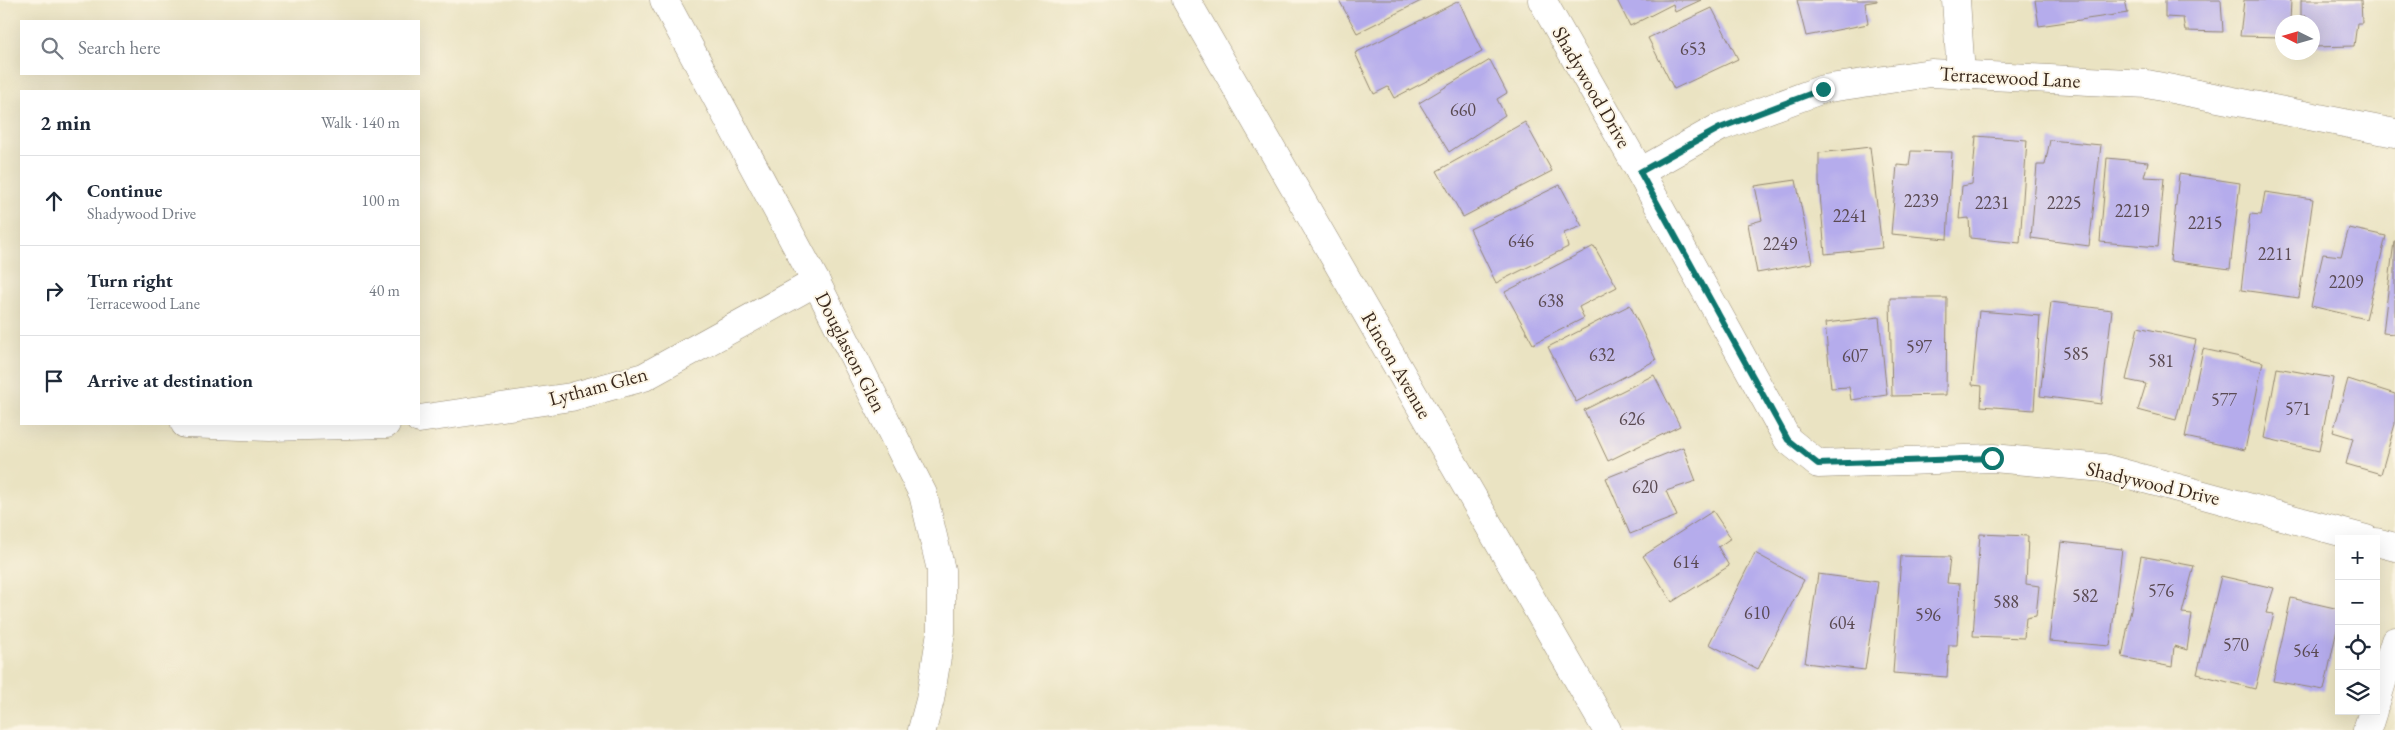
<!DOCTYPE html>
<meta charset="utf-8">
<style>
body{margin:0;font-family:"EB Garamond",serif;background:#f2f2f3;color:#1f2937}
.controls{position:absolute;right:15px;bottom:15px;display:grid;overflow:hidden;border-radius:0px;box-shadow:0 5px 20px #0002}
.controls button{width:45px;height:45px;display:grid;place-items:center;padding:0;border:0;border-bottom:1px solid #e0e1e3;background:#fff;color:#1f2937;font:25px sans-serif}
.compass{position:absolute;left:2275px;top:15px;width:45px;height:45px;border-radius:50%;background:#fff;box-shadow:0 5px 20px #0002;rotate:275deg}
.stop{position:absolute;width:15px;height:15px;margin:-11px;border:4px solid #0f766e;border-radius:50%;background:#fff}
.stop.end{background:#0f766e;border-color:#fff;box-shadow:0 1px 5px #0008}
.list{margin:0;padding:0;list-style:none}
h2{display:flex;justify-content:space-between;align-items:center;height:65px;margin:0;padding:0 20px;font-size:21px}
h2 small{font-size:16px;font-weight:400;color:#747a83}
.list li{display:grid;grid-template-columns:32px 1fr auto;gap:15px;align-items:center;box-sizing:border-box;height:90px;padding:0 20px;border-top:1px solid #e0e1e3}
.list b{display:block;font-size:19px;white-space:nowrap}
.list p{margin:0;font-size:16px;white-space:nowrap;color:#747a83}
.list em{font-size:16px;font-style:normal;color:#747a83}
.icon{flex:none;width:28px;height:28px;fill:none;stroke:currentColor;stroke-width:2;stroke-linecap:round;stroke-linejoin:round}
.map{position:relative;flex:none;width:2395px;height:730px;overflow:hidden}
.search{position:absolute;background:#fff;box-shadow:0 5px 20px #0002;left:20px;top:20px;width:400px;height:55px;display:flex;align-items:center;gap:12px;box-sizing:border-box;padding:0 18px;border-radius:0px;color:#747a83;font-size:19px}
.panel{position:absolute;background:#fff;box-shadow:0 5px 20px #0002;left:20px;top:90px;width:400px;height:335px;border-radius:0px}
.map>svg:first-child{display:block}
.building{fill:#b5acec}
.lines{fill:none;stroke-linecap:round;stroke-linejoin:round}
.minor-casing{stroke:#928670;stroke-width:29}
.minor{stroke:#fff;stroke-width:28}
.route{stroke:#0f766e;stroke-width:6}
.labels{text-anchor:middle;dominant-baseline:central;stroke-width:4;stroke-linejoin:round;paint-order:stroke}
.number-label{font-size:18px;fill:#5a4a52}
.street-label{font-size:20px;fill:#3b2a1e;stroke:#fcf5e5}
</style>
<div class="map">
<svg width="2395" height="730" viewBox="0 0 2395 730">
<rect width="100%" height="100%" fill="#fcf5e5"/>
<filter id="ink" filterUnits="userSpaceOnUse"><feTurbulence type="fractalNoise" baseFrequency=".02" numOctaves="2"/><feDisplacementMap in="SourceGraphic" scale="10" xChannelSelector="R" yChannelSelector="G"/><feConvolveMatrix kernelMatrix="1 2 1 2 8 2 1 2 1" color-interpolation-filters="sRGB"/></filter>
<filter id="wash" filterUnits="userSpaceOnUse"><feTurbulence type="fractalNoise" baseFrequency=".0096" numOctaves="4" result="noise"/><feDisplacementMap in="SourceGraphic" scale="20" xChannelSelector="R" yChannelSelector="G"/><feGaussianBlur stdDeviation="1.12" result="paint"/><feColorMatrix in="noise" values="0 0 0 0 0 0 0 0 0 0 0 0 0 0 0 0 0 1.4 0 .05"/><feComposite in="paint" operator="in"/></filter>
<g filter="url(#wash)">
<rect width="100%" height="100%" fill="#eae3c2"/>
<g id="blocks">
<!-- building -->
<g class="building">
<polygon points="1339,0 1423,0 1357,33"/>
<polygon points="1617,0 1701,0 1675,12 1673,4 1630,26"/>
<polygon points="1797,0 1877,0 1877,1 1865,3 1868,24 1806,36"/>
<polygon points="2035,0 2125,0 2128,13 2039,26"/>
<polygon points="2165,0 2221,0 2223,32 2185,31 2183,18 2165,17"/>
<polygon points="2244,0 2291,0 2290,22 2282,22 2282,37 2240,36"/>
<polygon points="2301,0 2361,0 2362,23 2357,23 2354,46 2312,47 2312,22 2306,22 2306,16 2301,16"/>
<polygon points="1459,1 1482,52 1394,98 1388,87 1374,94 1355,53"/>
<polygon points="1712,8 1738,59 1674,89 1648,38"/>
<polygon points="1490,60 1507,93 1497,99 1505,115 1449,152 1419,103"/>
<polygon points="1525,122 1552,171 1463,217 1437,171"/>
<polygon points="1976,136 2027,140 2020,243 1970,238 1969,218 1959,219 1962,186 1972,184"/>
<polygon points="2050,140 2101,145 2089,246 2031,238 2037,165 2045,165"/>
<polygon points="1870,147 1882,248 1825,254 1819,182 1819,153"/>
<polygon points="1911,151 1952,152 1947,239 1891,234 1897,165 1909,166"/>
<polygon points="2107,158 2148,162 2144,177 2164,178 2158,247 2100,242"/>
<polygon points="2179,174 2240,183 2230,269 2170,261"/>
<polygon points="1796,180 1812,263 1757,273 1748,224 1762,220 1755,186"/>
<polygon points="1560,185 1582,226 1564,233 1568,247 1496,283 1470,229"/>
<polygon points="2265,192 2313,199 2299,298 2241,290 2250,214 2261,215"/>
<polygon points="2349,228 2386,236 2366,319 2311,306 2323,254 2341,256"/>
<polygon points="2394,241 2395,241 2395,334 2383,333"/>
<polygon points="1594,246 1617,287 1579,307 1584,318 1533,344 1505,292"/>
<polygon points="1890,298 1947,298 1946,395 1892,396"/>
<polygon points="2051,302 2112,310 2101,404 2040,396"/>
<polygon points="1630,305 1656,360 1576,402 1548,347"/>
<polygon points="1979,311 2040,316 2034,410 1981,406 1982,386 1972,385"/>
<polygon points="1879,317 1887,395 1851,400 1849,387 1831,388 1825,323"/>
<polygon points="2138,327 2196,340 2176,420 2138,410 2146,384 2126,380"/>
<polygon points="2203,349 2263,362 2245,450 2185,437"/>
<polygon points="2277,368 2333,378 2319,451 2264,438"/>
<polygon points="1654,375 1680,426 1608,461 1584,410"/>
<polygon points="2348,379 2395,394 2395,424 2381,474 2346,464 2353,438 2333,432"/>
<polygon points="1683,447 1696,481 1666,491 1677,516 1630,534 1606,478"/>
<polygon points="1713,511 1731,538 1718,547 1729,566 1672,602 1643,556"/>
<polygon points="1980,534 2028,536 2026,584 2039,586 2036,616 2026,618 2024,638 1973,636"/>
<polygon points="2061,542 2122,549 2110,646 2049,641"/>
<polygon points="1755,553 1804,580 1758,669 1709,644"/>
<polygon points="1901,556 1950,557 1947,583 1960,584 1957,645 1949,645 1947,677 1893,673"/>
<polygon points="2141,556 2194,566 2182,613 2192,614 2187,650 2174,646 2172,667 2122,657"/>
<polygon points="1818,574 1878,582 1865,670 1805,663"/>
<polygon points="2221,576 2274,588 2266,613 2274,614 2255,689 2197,674"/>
<polygon points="2291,598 2339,609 2339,620 2324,690 2273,681"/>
</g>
</g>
</g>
<g filter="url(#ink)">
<use href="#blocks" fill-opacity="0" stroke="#928670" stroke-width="1"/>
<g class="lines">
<defs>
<g id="minor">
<polyline points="664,0 816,282 923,494 941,570 941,632 930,700 922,730"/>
<polyline points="1186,0 1607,730"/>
<polyline points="1542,0 1640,172 1788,440 1818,464 1993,458 2104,468 2366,539"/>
<polyline points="1956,0 1961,75"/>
<polyline points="1640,172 1720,127 1823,89 1931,73 2147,84 2395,133"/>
<polyline points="419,419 571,397 644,377 816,282"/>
<polyline points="185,424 269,427 386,424"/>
<polyline points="2376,542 2395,547"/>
<polyline points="2376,702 2395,641"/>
<polyline points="2367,730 2373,711"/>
</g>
</defs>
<!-- minor casing -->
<use href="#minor" class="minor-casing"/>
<!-- minor -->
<use href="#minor" class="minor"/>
</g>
</g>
<g class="lines" filter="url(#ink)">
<!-- route -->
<polyline class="route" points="1823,89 1720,128 1640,172 1788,440 1818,464 1992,458"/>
</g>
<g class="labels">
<!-- number labels -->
<g class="number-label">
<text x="1693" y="48">653</text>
<text x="1463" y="109">660</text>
<text x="1921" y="200">2239</text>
<text x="1992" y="202">2231</text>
<text x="2064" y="202">2225</text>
<text x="2132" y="210">2219</text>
<text x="1850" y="215">2241</text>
<text x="2205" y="222">2215</text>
<text x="1521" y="240">646</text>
<text x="1780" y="243">2249</text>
<text x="2275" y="253">2211</text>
<text x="2346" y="281">2209</text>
<text x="1551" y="300">638</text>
<text x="1919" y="346">597</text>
<text x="2076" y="353">585</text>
<text x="1602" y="354">632</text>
<text x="1855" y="355">607</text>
<text x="2161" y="360">581</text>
<text x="2224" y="399">577</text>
<text x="2298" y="408">571</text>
<text x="1632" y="418">626</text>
<text x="1645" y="486">620</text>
<text x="1686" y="561">614</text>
<text x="2161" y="590">576</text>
<text x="2085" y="595">582</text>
<text x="2006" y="601">588</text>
<text x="1757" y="612">610</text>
<text x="1928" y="614">596</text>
<text x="1842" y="622">604</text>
<text x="2236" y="644">570</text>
<text x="2306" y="650">564</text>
</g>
<!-- street labels -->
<g class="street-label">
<text transform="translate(2010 77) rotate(3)">Terracewood Lane</text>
<text transform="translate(1592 87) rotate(60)">Shadywood Drive</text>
<text transform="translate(851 352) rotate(63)">Douglaston Glen</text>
<text transform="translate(1397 365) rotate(60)">Rincon Avenue</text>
<text transform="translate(598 386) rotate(-15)">Lytham Glen</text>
<text transform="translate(2153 483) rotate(13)">Shadywood Drive</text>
</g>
</g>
</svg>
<div class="controls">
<button>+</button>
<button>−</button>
<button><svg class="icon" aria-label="locate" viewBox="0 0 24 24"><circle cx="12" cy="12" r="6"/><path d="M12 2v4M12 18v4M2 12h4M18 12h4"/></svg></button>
<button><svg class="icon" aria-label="layers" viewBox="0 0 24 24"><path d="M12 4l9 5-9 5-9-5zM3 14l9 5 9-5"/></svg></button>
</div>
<svg class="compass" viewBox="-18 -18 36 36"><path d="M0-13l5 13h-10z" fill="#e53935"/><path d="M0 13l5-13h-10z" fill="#747a83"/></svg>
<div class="stop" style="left:1992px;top:458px"></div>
<div class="stop end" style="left:1823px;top:89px"></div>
<div class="search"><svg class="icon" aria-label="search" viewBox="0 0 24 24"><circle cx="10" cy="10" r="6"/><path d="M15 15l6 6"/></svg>Search here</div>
<section class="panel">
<h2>2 min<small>Walk · 140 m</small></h2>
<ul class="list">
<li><svg class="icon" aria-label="ahead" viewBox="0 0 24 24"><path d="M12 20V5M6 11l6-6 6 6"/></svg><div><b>Continue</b><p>Shadywood Drive</p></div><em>100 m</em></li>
<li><svg class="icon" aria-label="right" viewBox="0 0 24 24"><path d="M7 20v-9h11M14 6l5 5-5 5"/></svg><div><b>Turn right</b><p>Terracewood Lane</p></div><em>40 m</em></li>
<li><svg class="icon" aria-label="arrive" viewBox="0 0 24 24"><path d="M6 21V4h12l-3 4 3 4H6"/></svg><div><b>Arrive at destination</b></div></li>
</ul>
</section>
</div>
